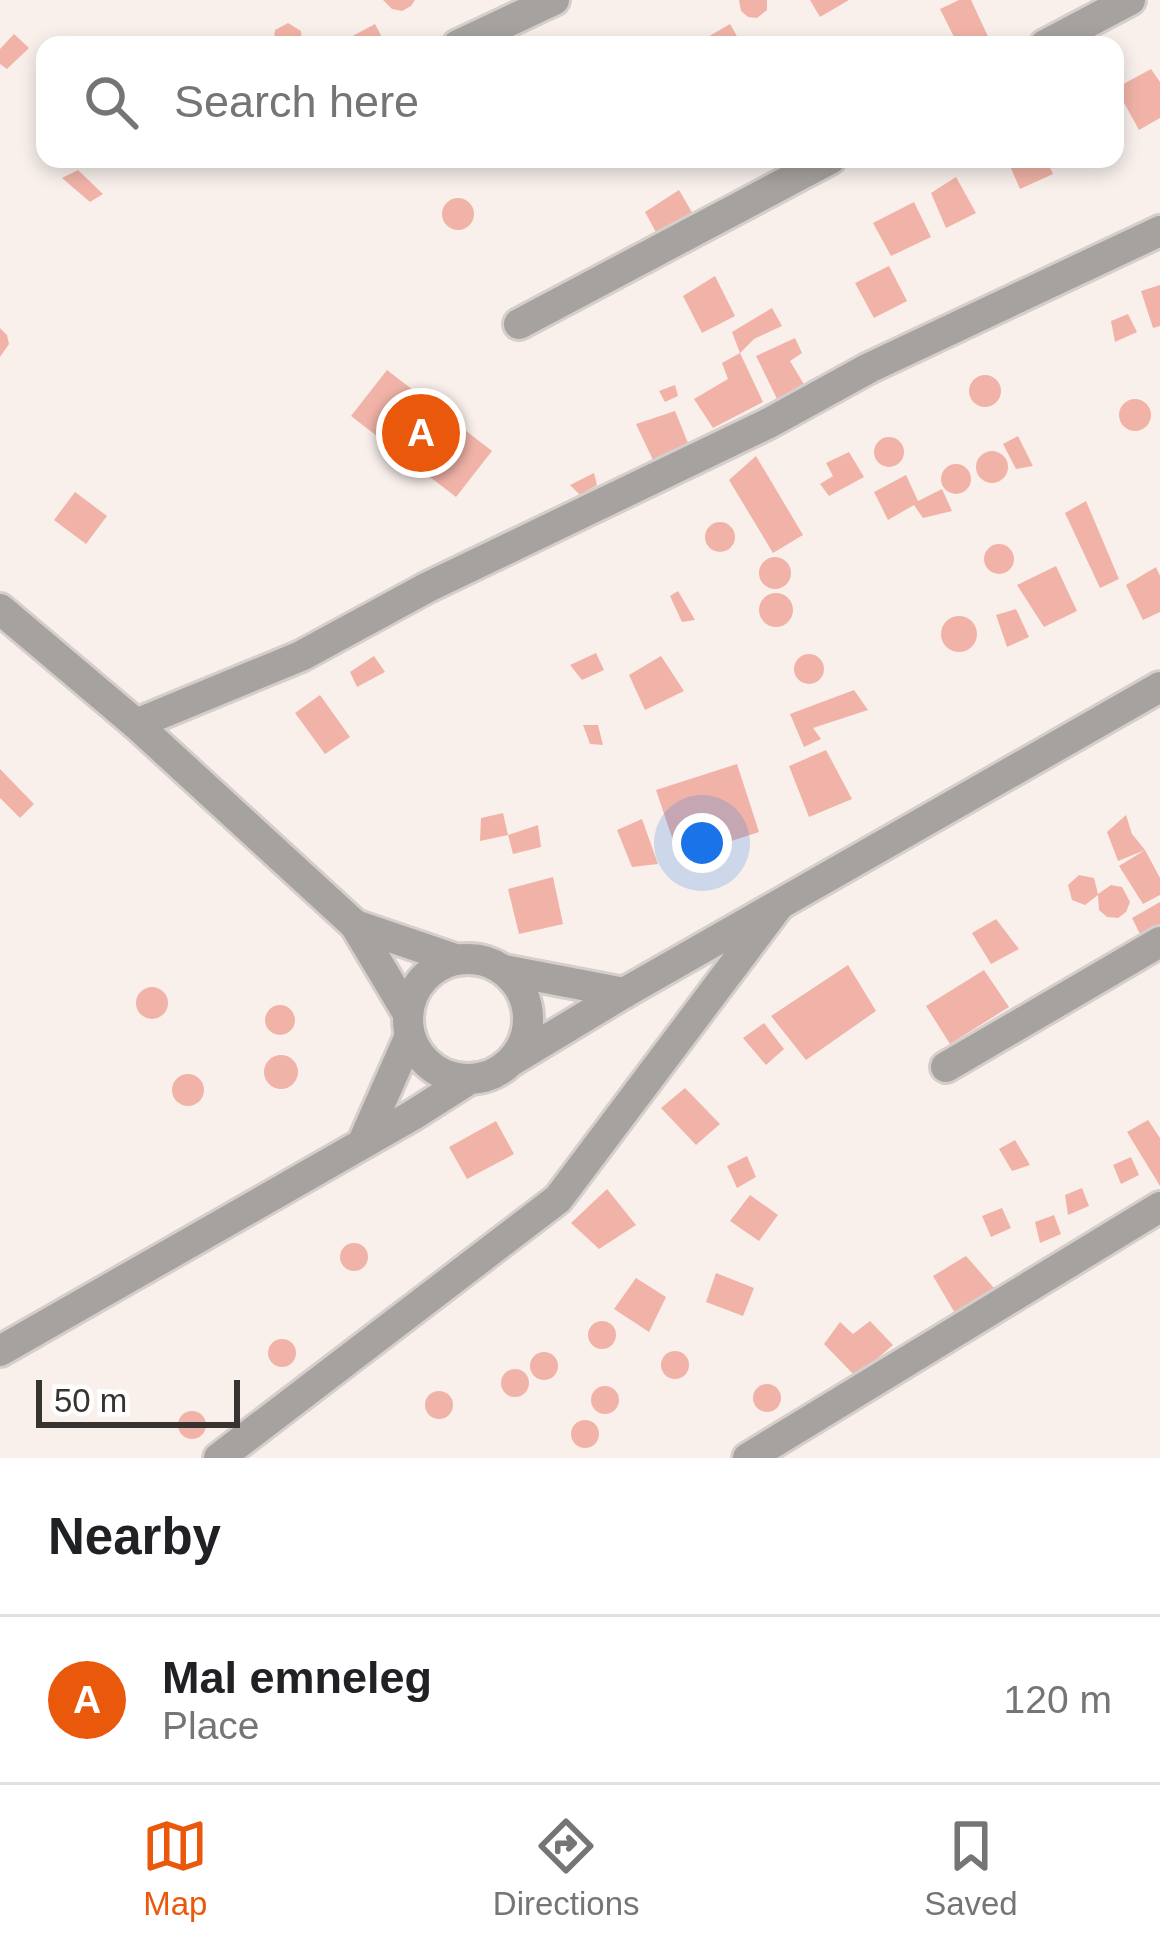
<!DOCTYPE html>
<style>
body{margin:0;font-family:Helvetica,sans-serif;background:#f2f2f2;color:#202124}
.scale{position:absolute;left:36px;bottom:30px;width:204px;box-sizing:border-box;padding-left:12px;border:6px solid #363331;border-top:0;font-size:33px;line-height:42px;white-space:nowrap;color:#363331;-webkit-text-stroke:9px #fff;paint-order:stroke}
.you{position:absolute;left:702px;top:843px;width:42px;height:42px;margin:-30px;border:9px solid #fff;border-radius:50%;background:#1a73e8;box-shadow:0 0 0 18px #1a73e833}
.badge{display:grid;place-items:center;width:78px;height:78px;border-radius:50%;background:#ea580c;color:#fff;font-size:39px;font-weight:700}
.pin{position:absolute;translate:-50% -50%;border:6px solid #fff;box-shadow:0 3px 12px #0006}
.list{margin:0;padding:0;list-style:none}
h2{display:flex;justify-content:space-between;align-items:center;height:156px;margin:0;padding:0 48px;font-size:51px}
h2 small{font-size:39px;font-weight:400;color:#757577}
.list li{display:grid;grid-template-columns:78px 1fr auto;gap:36px;align-items:center;box-sizing:border-box;height:168px;padding:0 48px;border-top:3px solid #e0e0e0}
.list b{display:block;font-size:45px;white-space:nowrap}
.list p{margin:0;font-size:39px;white-space:nowrap;color:#757577}
.list em{font-size:39px;font-style:normal;color:#757577}
.icon{flex:none;width:66px;height:66px;fill:none;stroke:currentColor;stroke-width:2;stroke-linecap:round;stroke-linejoin:round}
.map{position:relative;flex:none;width:1160px;height:1458px;overflow:hidden}
.search{position:absolute;background:#fff;box-shadow:0 6px 18px #0003;left:36px;right:36px;top:36px;height:132px;display:flex;align-items:center;gap:30px;box-sizing:border-box;padding:0 42px;border-radius:24px;color:#757577;font-size:45px}
.sheet{height:324px;background:#fff}
nav{display:flex;justify-content:space-around;align-items:center;box-sizing:border-box;height:168px;border-top:3px solid #e0e0e0;background:#fff;font-size:33px;color:#757577}
nav a{display:grid;justify-items:center;gap:6px}
nav .on{color:#ea580c}
.map>svg:first-child{display:block}
.building{fill:#f1b3a7}
.lines{fill:none;stroke-linecap:round;stroke-linejoin:round}
.minor-casing{stroke:#d6ceca;stroke-width:36}
.minor{stroke:#a5a29f;stroke-width:30}
</style>
<div class="map">
<svg width="1160" height="1458" viewBox="0 0 1160 1458">
<rect width="100%" height="100%" fill="#f9f0ec"/>
<!-- building -->
<g class="building">
<polygon points="383,0 415,0 411,6 402,11 392,9"/>
<polygon points="739,0 767,0 767,10 757,18 748,17 741,11"/>
<polygon points="810,0 849,0 820,17"/>
<polygon points="959,0 971,0 992,45 958,45 940,9"/>
<polygon points="288,23 301,31 302,45 273,45 275,30"/>
<polygon points="375,24 386,45 350,45 347,39"/>
<polygon points="730,24 742,45 694,45"/>
<polygon points="14,34 29,48 7,69 0,64 0,49"/>
<polygon points="1151,69 1160,82 1160,118 1139,130 1116,88"/>
<polygon points="1007,159 1046,159 1053,174 1020,189"/>
<polygon points="78,170 103,194 90,202 62,178"/>
<polygon points="956,177 976,213 946,228 931,193"/>
<polygon points="679,190 693,214 657,234 645,212"/>
<circle cx="458" cy="214" r="16"/>
<polygon points="914,202 931,237 891,256 873,223"/>
<polygon points="889,266 907,301 874,318 855,283"/>
<polygon points="715,276 735,316 702,333 683,296"/>
<polygon points="1160,285 1160,326 1153,328 1141,291"/>
<polygon points="772,308 782,326 754,339 740,353 732,332"/>
<polygon points="1128,314 1137,332 1115,342 1111,321"/>
<polygon points="0,328 7,335 9,344 0,357"/>
<polygon points="795,338 802,353 790,361 808,391 780,405 756,356"/>
<polygon points="740,353 763,402 713,428 694,399 728,379 722,363"/>
<polygon points="387,370 492,451 456,497 351,416"/>
<circle cx="985" cy="391" r="16"/>
<polygon points="675,385 678,396 665,402 659,391"/>
<circle cx="1135" cy="415" r="16"/>
<polygon points="675,411 688,443 653,460 636,424"/>
<polygon points="1018,436 1033,466 1016,469 1003,444"/>
<circle cx="889" cy="452" r="15"/>
<circle cx="992" cy="467" r="16"/>
<polygon points="849,452 864,477 829,496 820,484 833,476 826,463"/>
<polygon points="756,456 803,535 773,553 729,480"/>
<circle cx="956" cy="479" r="15"/>
<polygon points="594,473 597,485 580,495 570,485"/>
<polygon points="906,475 918,501 942,489 952,511 923,518 914,505 888,520 874,492"/>
<polygon points="75,492 107,516 86,544 54,520"/>
<polygon points="1086,501 1119,579 1100,588 1065,513"/>
<circle cx="720" cy="537" r="15"/>
<circle cx="999" cy="559" r="15"/>
<circle cx="775" cy="573" r="16"/>
<polygon points="1056,566 1077,611 1044,627 1017,585"/>
<polygon points="1156,567 1160,576 1160,612 1143,620 1126,585"/>
<polygon points="678,591 695,620 682,622 670,596"/>
<circle cx="776" cy="610" r="17"/>
<polygon points="1016,609 1029,637 1007,647 996,615"/>
<circle cx="959" cy="634" r="18"/>
<polygon points="596,653 604,670 582,680 570,665"/>
<circle cx="809" cy="669" r="15"/>
<polygon points="374,656 385,672 357,687 350,672"/>
<polygon points="661,656 684,691 645,710 629,675"/>
<polygon points="854,690 868,710 813,728 821,739 804,747 790,714"/>
<polygon points="320,695 350,737 325,754 295,713"/>
<polygon points="583,725 598,725 603,745 590,744"/>
<polygon points="826,750 852,799 809,817 789,766"/>
<polygon points="737,764 759,832 679,858 656,790"/>
<polygon points="0,769 34,804 20,818 0,798"/>
<polygon points="503,813 508,835 480,841 481,818"/>
<polygon points="1126,815 1132,834 1145,850 1160,878 1160,895 1143,904 1119,866 1145,850 1118,861 1107,832"/>
<polygon points="642,819 658,864 632,867 617,830"/>
<polygon points="538,825 541,847 513,854 508,835"/>
<polygon points="1079,875 1094,878 1098,894 1111,885 1122,887 1130,902 1126,912 1118,918 1107,917 1099,910 1098,895 1085,905 1072,900 1068,885"/>
<polygon points="553,877 563,924 519,934 508,889"/>
<polygon points="1160,902 1160,928 1142,938 1132,918"/>
<polygon points="996,919 1019,949 991,964 972,933"/>
<polygon points="848,965 876,1011 806,1060 771,1016"/>
<polygon points="984,970 1009,1007 950,1044 926,1006"/>
<circle cx="152" cy="1003" r="16"/>
<circle cx="280" cy="1020" r="15"/>
<polygon points="764,1023 784,1049 766,1065 743,1038"/>
<circle cx="281" cy="1072" r="17"/>
<circle cx="188" cy="1090" r="16"/>
<polygon points="685,1088 720,1124 696,1145 661,1108"/>
<polygon points="1148,1120 1160,1138 1160,1186 1127,1132"/>
<polygon points="496,1121 514,1154 467,1179 449,1147"/>
<polygon points="1015,1140 1030,1165 1012,1171 999,1149"/>
<polygon points="747,1156 756,1177 737,1188 727,1166"/>
<polygon points="1131,1157 1139,1175 1121,1184 1113,1165"/>
<polygon points="1082,1188 1089,1206 1068,1215 1065,1195"/>
<polygon points="607,1189 636,1225 599,1249 571,1223"/>
<polygon points="750,1195 778,1215 759,1241 730,1221"/>
<polygon points="1002,1208 1011,1228 991,1237 982,1216"/>
<polygon points="1054,1215 1061,1234 1040,1243 1035,1222"/>
<circle cx="354" cy="1257" r="14"/>
<polygon points="966,1256 994,1288 955,1313 933,1276"/>
<polygon points="716,1273 754,1288 743,1316 706,1302"/>
<polygon points="636,1278 666,1297 649,1332 614,1309"/>
<circle cx="602" cy="1335" r="14"/>
<polygon points="870,1321 893,1345 856,1377 824,1344 840,1322 853,1334"/>
<circle cx="282" cy="1353" r="14"/>
<circle cx="675" cy="1365" r="14"/>
<circle cx="544" cy="1366" r="14"/>
<circle cx="515" cy="1383" r="14"/>
<circle cx="767" cy="1398" r="14"/>
<circle cx="605" cy="1400" r="14"/>
<circle cx="439" cy="1405" r="14"/>
<circle cx="192" cy="1425" r="14"/>
<circle cx="585" cy="1434" r="14"/>
</g>
<g class="lines">
<defs>
<g id="minor">
<polyline points="458,45 554,0"/>
<polyline points="1045,45 1130,0"/>
<polyline points="519,324 830,159"/>
<polyline points="0,609 136,724 355,925 407,1012"/>
<polyline points="136,724 301,656 428,587 767,424 869,368 1160,231"/>
<polyline points="355,925 455,959"/>
<circle cx="468" cy="1019" r="60"/>
<polyline points="504,970 624,993"/>
<polyline points="513,1060 624,993 1160,687"/>
<polyline points="946,1067 1160,942"/>
<polyline points="363,1142 409,1038"/>
<polyline points="0,1351 413,1115 468,1080"/>
<polyline points="219,1458 558,1199 779,905"/>
<polyline points="748,1458 1160,1207"/>
</g>
</defs>
<!-- minor casing -->
<use href="#minor" class="minor-casing"/>
<!-- minor -->
<use href="#minor" class="minor"/>
</g>
</svg>
<div class="scale">50 m</div>
<div class="you"></div>
<div class="pin badge" style="left:421px;top:433px">A</div>
<div class="search"><svg class="icon" aria-label="search" viewBox="0 0 24 24"><circle cx="10" cy="10" r="6"/><path d="M15 15l6 6"/></svg>Search here</div>
</div>
<section class="sheet">
<h2>Nearby<small></small></h2>
<ul class="list">
<li><span class="badge">A</span><div><b>Mal emneleg</b><p>Place</p></div><em>120 m</em></li>
</ul>
</section>
<nav>
<a class="on"><svg class="icon" aria-label="map" viewBox="0 0 24 24"><path d="M3 6l6-2 6 2 6-2v14l-6 2-6-2-6 2zM9 4v14M15 6v14"/></svg>Map</a>
<a><svg class="icon" aria-label="directions" viewBox="0 0 24 24"><path d="M12 3l9 9-9 9-9-9zM9 14v-3h6M13 9l2 2-2 2"/></svg>Directions</a>
<a><svg class="icon" aria-label="saved" viewBox="0 0 24 24"><path d="M7 4h10v16l-5-4-5 4z"/></svg>Saved</a>
</nav>
